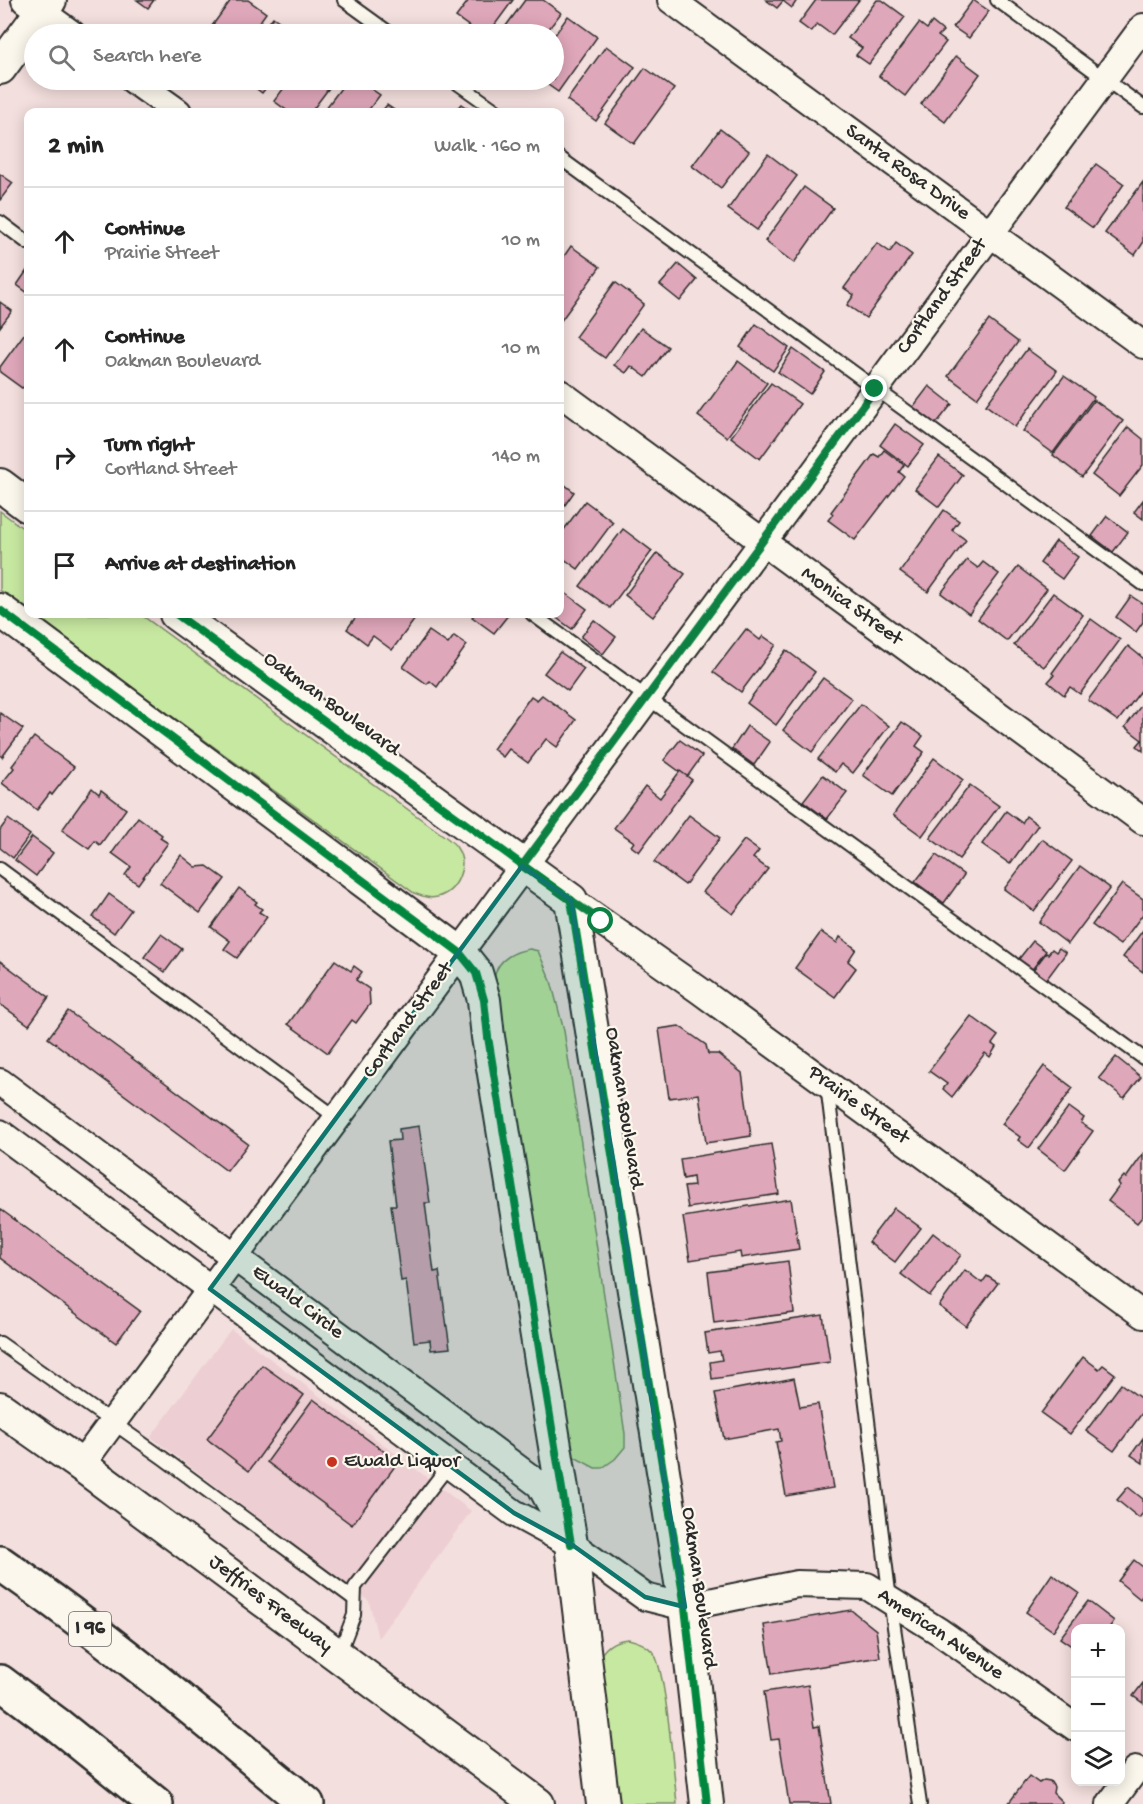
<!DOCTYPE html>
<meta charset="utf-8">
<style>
body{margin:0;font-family:"Gochi Hand",sans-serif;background:#f6f6f6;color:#222}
.controls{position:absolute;right:18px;bottom:18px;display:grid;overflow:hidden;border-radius:12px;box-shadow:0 3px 15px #0003}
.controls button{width:54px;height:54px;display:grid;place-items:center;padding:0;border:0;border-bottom:2px solid #e0e0e0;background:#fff;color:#222;font:30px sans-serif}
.stop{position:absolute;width:18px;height:18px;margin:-14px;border:4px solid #0b8043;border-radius:50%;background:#fff}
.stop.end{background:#0b8043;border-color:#fff;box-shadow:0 2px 6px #0008}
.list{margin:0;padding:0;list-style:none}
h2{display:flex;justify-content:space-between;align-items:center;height:78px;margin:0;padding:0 24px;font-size:26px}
h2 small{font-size:20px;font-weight:400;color:#767676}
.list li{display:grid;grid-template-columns:39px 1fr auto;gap:18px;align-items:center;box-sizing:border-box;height:108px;padding:0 24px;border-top:2px solid #e0e0e0}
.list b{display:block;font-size:22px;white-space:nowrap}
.list p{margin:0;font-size:20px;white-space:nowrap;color:#767676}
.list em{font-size:20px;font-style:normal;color:#767676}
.icon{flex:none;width:33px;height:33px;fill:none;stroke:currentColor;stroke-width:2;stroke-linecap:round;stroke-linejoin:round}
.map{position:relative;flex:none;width:1143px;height:1804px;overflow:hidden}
.search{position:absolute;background:#fff;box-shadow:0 3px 15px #0003;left:24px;top:24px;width:540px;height:66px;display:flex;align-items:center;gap:15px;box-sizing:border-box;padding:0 21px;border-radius:33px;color:#767676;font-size:22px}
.panel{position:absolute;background:#fff;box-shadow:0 3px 15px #0003;left:24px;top:108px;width:540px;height:510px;border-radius:12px}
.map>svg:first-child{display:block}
.built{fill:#edced2}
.green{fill:#c7e8a1;stroke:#798a66;stroke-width:1.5}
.building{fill:#dfa7ba;stroke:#2b2b2b;stroke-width:1.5}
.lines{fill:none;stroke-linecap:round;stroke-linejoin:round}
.service-casing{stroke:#2b2b2b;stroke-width:16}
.minor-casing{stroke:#2b2b2b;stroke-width:30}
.tertiary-casing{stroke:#2b2b2b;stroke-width:36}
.motorway-casing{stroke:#2b2b2b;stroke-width:38}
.service{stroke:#fbf7ec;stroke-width:12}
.minor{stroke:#fbf7ec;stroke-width:26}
.tertiary{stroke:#fbf7ec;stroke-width:32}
.motorway{stroke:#fbf7ec;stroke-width:33}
.cycleway-casing{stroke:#fbf7ec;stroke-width:11}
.cycleway{stroke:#00873e;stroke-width:8}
.route{stroke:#0b8043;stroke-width:8}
.marked{fill:#0f766e;fill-opacity:0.2;stroke:#0f766e;stroke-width:4.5;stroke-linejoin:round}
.poi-dot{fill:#c8321e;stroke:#fbf7ec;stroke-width:2}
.labels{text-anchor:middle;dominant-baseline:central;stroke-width:4.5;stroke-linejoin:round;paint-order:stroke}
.shield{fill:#fbf7ec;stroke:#696865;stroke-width:1.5}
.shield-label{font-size:20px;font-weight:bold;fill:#2b2b2b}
.street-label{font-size:21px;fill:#2b2b2b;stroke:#fbf7ec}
.poi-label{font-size:21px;fill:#2b2b2b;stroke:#fbf7ec;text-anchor:start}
</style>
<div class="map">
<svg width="1143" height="1804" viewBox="0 0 1143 1804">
<rect width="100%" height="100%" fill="#f3dfdd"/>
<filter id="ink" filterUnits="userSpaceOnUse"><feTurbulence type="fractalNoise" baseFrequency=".0167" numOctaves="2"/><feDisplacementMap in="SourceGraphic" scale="12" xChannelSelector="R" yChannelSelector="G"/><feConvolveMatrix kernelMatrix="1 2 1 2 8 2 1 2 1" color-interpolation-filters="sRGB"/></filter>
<g filter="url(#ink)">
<!-- built -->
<polygon class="built" points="231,1329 471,1511 378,1638 369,1601 151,1437"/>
<!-- green -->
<g class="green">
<polygon points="0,511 28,532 28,611 0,590"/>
<path d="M32,614H140L447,838C451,841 455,844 457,848C469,866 457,892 437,897C429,899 422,896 414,893Z"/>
<path d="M530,949L538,951L551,981L564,1031L625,1434V1447L615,1459L602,1468H595L565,1452L495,975C498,959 515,951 530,949Z"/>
<path d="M628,1639C638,1641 646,1644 653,1652C666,1668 674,1777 677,1804H618L597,1662C603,1648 612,1640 628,1639Z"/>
</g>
<!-- building -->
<g class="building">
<polygon points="137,0 154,0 148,8"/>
<polygon points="231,0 248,0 266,13 251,34 206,34"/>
<polygon points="469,0 513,0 488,34 480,34 456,17"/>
<polygon points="525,0 543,0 561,13 545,34 500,34"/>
<polygon points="766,0 797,0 792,8 783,1 777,8"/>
<polygon points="816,0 859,0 832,35 817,24 811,32 799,23"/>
<polygon points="877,0 882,0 905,17 869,64 856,55 862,48 848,38"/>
<polygon points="973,0 989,11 969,38 953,27"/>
<polygon points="568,16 597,37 558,92 541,80 554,80 554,36"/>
<polygon points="273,17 298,34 260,34"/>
<polygon points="932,22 943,31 938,36 946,42 905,96 879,76 919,23 927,29"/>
<polygon points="606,46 635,67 596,121 567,100"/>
<polygon points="956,56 980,74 945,122 921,104"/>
<polygon points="645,68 674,89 634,144 605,123"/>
<polygon points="245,80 272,80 262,93"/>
<polygon points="290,80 335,80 311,112 289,112 274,101"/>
<polygon points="347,80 358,80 380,95 367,112 323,112"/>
<polygon points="461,104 473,112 454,112"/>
<polygon points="387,105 397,112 381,112"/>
<polygon points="720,129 749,151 721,188 692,166"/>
<polygon points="768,154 797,176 757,230 728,209"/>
<polygon points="1096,164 1124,184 1093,228 1064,207"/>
<polygon points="0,174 13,183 0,200"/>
<polygon points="1143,182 1143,243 1135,255 1105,233"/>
<polygon points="804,187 833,208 794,263 765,241"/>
<polygon points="877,243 890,252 896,243 912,255 866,318 847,305 854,295 844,288"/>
<polygon points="571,246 600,267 560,322 560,262"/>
<polygon points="678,264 697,280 680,301 660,285"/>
<polygon points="28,269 28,293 17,285"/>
<polygon points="615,282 644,304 605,358 575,337"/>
<polygon points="0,302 12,311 0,327"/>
<polygon points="989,320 1018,342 977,398 948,376"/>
<polygon points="756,324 789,348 773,371 740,347"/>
<polygon points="641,328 668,347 646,377 631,366 626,373 614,365"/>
<polygon points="24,334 28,337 28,388 25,386 22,388 0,372 0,367"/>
<polygon points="793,349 825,372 810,394 778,372"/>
<polygon points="1027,349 1057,371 1015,427 986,405"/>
<polygon points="738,361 767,383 727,437 698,416"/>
<polygon points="1064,376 1094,397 1053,453 1023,431"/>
<polygon points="771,383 800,404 760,459 731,437"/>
<polygon points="929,386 952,404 936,424 913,407"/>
<polygon points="1094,400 1123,421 1082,477 1053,455"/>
<polygon points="895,424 924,445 908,466 880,445"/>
<polygon points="1128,427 1143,439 1143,465 1119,496 1092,475"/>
<polygon points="884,450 904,465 899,472 904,476 855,540 828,520 833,514 831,512 874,454 879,457"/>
<polygon points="939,457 963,475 939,507 915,489"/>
<polygon points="560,481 574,492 560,512"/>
<polygon points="1143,500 1143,519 1134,512"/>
<polygon points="585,501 613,522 578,569 560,556 560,535"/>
<polygon points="944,510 959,521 952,530 966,540 928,592 900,572"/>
<polygon points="1107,516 1128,532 1113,552 1092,536"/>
<polygon points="623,529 652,551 610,608 580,586"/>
<polygon points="1056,541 1078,557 1062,579 1040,563"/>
<polygon points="657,553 685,574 653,617 625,595"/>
<polygon points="967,560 978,568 983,562 999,574 969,614 941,593"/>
<polygon points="1018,567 1047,589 1007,641 978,619"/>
<polygon points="564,592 587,609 572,629 551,614 560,614 560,597"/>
<polygon points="1053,593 1083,615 1044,667 1014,645"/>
<polygon points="1131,596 1143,604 1143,622 1136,632 1116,617"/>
<polygon points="358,614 416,614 418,615 392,650 373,636 367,644 347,629"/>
<polygon points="475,614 509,614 494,633 472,617"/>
<polygon points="1091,619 1120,640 1080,694 1070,687 1064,695 1048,682 1054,675 1052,673"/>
<polygon points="594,620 616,637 603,654 581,637"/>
<polygon points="746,629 760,640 763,636 776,645 741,692 713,672"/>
<polygon points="429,631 448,644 454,636 467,645 437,687 430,681 427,684 403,667"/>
<polygon points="1128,646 1143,658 1143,688 1118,721 1088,700"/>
<polygon points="786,650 815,672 776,725 747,703"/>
<polygon points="560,652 584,669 568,691 544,673"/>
<polygon points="823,678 852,699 812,752 783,730"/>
<polygon points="542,695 576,720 557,747 546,739 528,763 509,749 503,757 493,749 531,696 537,700"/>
<polygon points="1143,703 1143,751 1137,746 1142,740 1125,727"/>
<polygon points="861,704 889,726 853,773 841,764 835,772 818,759"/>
<polygon points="0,713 23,729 2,757 0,755"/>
<polygon points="902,722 923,736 916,746 924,752 892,796 863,775"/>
<polygon points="747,726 770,742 754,765 732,749"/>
<polygon points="34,737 74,767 52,795 50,793 37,810 2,783 14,768 12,766"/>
<polygon points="680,740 702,756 687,777 664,760"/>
<polygon points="934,758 963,780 922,836 893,815"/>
<polygon points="680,771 692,780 639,852 631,846 634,842 614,828 645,786 660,798"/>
<polygon points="823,775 847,793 827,819 803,801"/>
<polygon points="970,785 999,806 959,859 930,838"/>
<polygon points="92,788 99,794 101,790 126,809 100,845 95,841 89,849 62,830"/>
<polygon points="1006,811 1022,823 1026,816 1038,825 1010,864 982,844"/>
<polygon points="689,815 720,838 685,885 654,862"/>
<polygon points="138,817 162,835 160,838 168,843 138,884 125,875 131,867 112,853"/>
<polygon points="8,819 30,835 13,858 0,848 0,830"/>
<polygon points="32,837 53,853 36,876 15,860"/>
<polygon points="1042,839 1072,861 1034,911 1004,889"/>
<polygon points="744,840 759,851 753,858 768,869 733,914 703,892"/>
<polygon points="181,855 196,867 207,866 225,879 200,913 160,883"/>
<polygon points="936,855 964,875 944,903 915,882"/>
<polygon points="1080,866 1110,888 1068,944 1039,922"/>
<polygon points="1122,884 1143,899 1143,914 1120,945 1092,925"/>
<polygon points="239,888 257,902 255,904 262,909 259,912 267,917 237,958 224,949 230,941 211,927"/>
<polygon points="109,894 131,910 114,933 93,917"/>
<polygon points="1143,930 1143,972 1123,957"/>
<polygon points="821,932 837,943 840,937 856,949 848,961 856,968 835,997 795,968"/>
<polygon points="161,934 182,949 165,972 144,957"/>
<polygon points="1033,941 1046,951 1031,971 1018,960"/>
<polygon points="1059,948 1066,953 1046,980 1033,970 1046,953 1048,954 1052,949 1056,952"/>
<polygon points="335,960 351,971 354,966 362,972 356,980 369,989 370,1004 356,1023 352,1020 328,1053 288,1024"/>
<polygon points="0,961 49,997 29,1025 0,1004"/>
<polygon points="68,1011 248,1144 227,1171 48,1038"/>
<polygon points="971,1016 998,1036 992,1044 996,1047 990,1057 985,1053 952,1097 943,1089 947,1084 929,1071"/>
<polygon points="679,1026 706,1045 708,1054 718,1054 742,1073 751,1136 706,1143 699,1094 669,1098 659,1029"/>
<polygon points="1116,1057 1141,1077 1124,1098 1099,1078"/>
<polygon points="1044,1066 1073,1088 1029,1148 1018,1140 1020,1137 1002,1124"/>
<polygon points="1069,1107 1084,1118 1081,1123 1093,1131 1065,1170 1038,1149"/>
<polygon points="419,1126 430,1203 425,1203 434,1272 439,1271 450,1348 431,1350 430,1340 414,1342 406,1280 401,1281 391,1205 396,1205 388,1141 400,1140 399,1129"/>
<polygon points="771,1144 779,1194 688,1208 684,1187 694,1186 693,1177 683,1179 680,1159"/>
<polygon points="1143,1154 1143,1216 1137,1223 1108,1201 1120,1185 1118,1183 1124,1176 1126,1178"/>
<polygon points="791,1199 799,1249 741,1258 740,1252 690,1260 683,1217"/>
<polygon points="894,1208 921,1228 895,1262 868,1242"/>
<polygon points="0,1209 140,1311 116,1343 0,1258"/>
<polygon points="933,1233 961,1255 930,1296 901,1274"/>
<polygon points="788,1261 794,1313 714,1323 708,1272"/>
<polygon points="965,1270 982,1283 987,1276 998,1283 966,1326 939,1306"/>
<polygon points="823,1315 830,1362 712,1379 710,1362 722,1360 720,1351 708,1353 705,1333"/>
<polygon points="1083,1357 1099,1369 1103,1365 1115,1374 1070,1434 1041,1413"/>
<polygon points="262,1365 304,1395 249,1471 207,1439"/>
<polygon points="794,1378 800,1407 818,1404 833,1488 786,1496 776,1442 781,1441 779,1429 724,1439 715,1393"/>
<polygon points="1121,1384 1143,1400 1143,1412 1114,1451 1086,1431"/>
<polygon points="313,1399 398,1462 352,1525 267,1462"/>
<polygon points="1143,1438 1143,1463 1131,1455"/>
<polygon points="1128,1487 1143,1499 1143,1513 1139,1518 1117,1500"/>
<polygon points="1134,1560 1143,1567 1143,1595 1140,1599 1118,1581"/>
<polygon points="1052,1574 1079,1593 1053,1631 1026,1612"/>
<polygon points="1088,1601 1114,1621 1109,1628 1076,1628 1076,1649 1060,1638"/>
<polygon points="851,1610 876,1630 880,1657 772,1674 764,1625"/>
<polygon points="1143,1683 1143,1703 1133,1696"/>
<polygon points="808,1685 814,1727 819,1726 831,1804 789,1804 779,1739 771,1740 764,1692"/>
<polygon points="1029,1776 1039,1783 1044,1780 1050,1781 1054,1787 1053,1793 1062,1802 1061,1804 1008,1804"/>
</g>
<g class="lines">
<defs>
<g id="service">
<polyline points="344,0 391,34"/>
<polyline points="997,0 1143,107"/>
<polyline points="453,80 498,112"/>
<polyline points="560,158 1143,584"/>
<polyline points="0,222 28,243"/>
<polyline points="532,614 1143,1058"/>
<polyline points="0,869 337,1118"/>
<polyline points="827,1085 890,1600 920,1804"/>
<polyline points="0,1343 163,1458 354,1599"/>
<polyline points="339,1654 354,1615 355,1587 449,1465"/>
</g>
<g id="minor">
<polyline points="25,0 72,34"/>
<polyline points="671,0 1143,345"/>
<polyline points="133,80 178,112"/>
<polyline points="560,393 1143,821"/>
<polyline points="571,900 699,990 1143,1315"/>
<polyline points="0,1082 540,1485 564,1530"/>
<polyline points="0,1133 514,1513 571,1544 645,1597 685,1607 797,1584 867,1586 940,1632 1076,1728"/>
<polyline points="81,1465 1143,27"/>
<polyline points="1110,1804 1135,1770"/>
</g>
<g id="tertiary">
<polyline points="0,68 50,0"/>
<polyline points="0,485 28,506"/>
<polyline points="0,610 459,952 476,973 484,1000 488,1037 571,1544 603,1804"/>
<polyline points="176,614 571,900 685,1607 707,1804"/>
<polyline points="0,1408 81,1465 538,1804"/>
</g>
<g id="motorway">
<path d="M0,1563C107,1637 207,1721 307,1804"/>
<polyline points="0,1682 59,1726 156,1804"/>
</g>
</defs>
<!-- service casing -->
<use href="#service" class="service-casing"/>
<!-- minor casing -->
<use href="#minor" class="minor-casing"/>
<!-- tertiary casing -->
<use href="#tertiary" class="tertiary-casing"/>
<!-- motorway casing -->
<use href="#motorway" class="motorway-casing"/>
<!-- service -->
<use href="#service" class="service"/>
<!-- minor -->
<use href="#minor" class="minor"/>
<!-- tertiary -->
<use href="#tertiary" class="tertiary"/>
<!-- motorway -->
<use href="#motorway" class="motorway"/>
<defs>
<g id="cycleway">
<polyline points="0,610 459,952 476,973 484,1000 488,1037 571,1544"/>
<polyline points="176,614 571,900 685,1607 707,1804"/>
</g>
</defs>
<!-- cycleway casing -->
<use href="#cycleway" class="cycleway-casing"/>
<!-- cycleway -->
<use href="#cycleway" class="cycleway"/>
</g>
</g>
<g class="lines" filter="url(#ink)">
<!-- route -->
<polyline class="route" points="601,921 522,866 875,389"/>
</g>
<!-- marked area -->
<path class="marked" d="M522,866L571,900L685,1607L645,1597L571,1544L514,1513L210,1289Z"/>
<!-- markers -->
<circle class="poi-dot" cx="332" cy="1462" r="6"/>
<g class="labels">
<!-- shield labels -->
<rect class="shield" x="69" y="1612" width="42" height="34" rx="4.5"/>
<g class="shield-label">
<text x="90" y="1629">I 96</text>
</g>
<!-- street labels -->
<g class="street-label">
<text transform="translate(907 173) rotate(36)">Santa Rosa Drive</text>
<text transform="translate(943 297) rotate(-54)">Cortland Street</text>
<text transform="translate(851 607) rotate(36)">Monica Street</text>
<text transform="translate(331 705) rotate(36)">Oakman Boulevard</text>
<text transform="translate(409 1021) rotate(-54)">Cortland Street</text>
<text transform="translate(858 1106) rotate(36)">Prairie Street</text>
<text transform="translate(623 1108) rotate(81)">Oakman Boulevard</text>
<text transform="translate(297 1303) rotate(37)">Ewald Circle</text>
<text transform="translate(698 1588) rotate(82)">Oakman Boulevard</text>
<text transform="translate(270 1605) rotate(37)">Jeffries Freeway</text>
<text transform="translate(940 1635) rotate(34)">American Avenue</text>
</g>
<!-- poi labels -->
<g class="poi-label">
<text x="344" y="1462">Ewald Liquor</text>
</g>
</g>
</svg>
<div class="controls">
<button>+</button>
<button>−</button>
<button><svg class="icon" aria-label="layers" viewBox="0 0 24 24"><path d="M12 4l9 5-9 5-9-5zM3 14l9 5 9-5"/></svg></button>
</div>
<div class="stop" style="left:601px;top:921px"></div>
<div class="stop end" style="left:875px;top:389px"></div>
<div class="search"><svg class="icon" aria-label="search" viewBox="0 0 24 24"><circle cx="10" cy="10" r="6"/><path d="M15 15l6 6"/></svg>Search here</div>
<section class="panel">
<h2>2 min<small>Walk · 160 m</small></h2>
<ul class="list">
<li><svg class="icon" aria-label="ahead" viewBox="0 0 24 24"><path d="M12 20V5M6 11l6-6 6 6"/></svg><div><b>Continue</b><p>Prairie Street</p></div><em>10 m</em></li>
<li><svg class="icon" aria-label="ahead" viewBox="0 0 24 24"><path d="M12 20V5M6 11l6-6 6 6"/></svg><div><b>Continue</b><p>Oakman Boulevard</p></div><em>10 m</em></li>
<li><svg class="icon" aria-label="right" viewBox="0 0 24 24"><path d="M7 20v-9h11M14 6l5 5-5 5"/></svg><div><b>Turn right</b><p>Cortland Street</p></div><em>140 m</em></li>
<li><svg class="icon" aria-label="arrive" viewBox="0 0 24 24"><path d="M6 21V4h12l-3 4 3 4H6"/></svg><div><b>Arrive at destination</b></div></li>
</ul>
</section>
</div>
